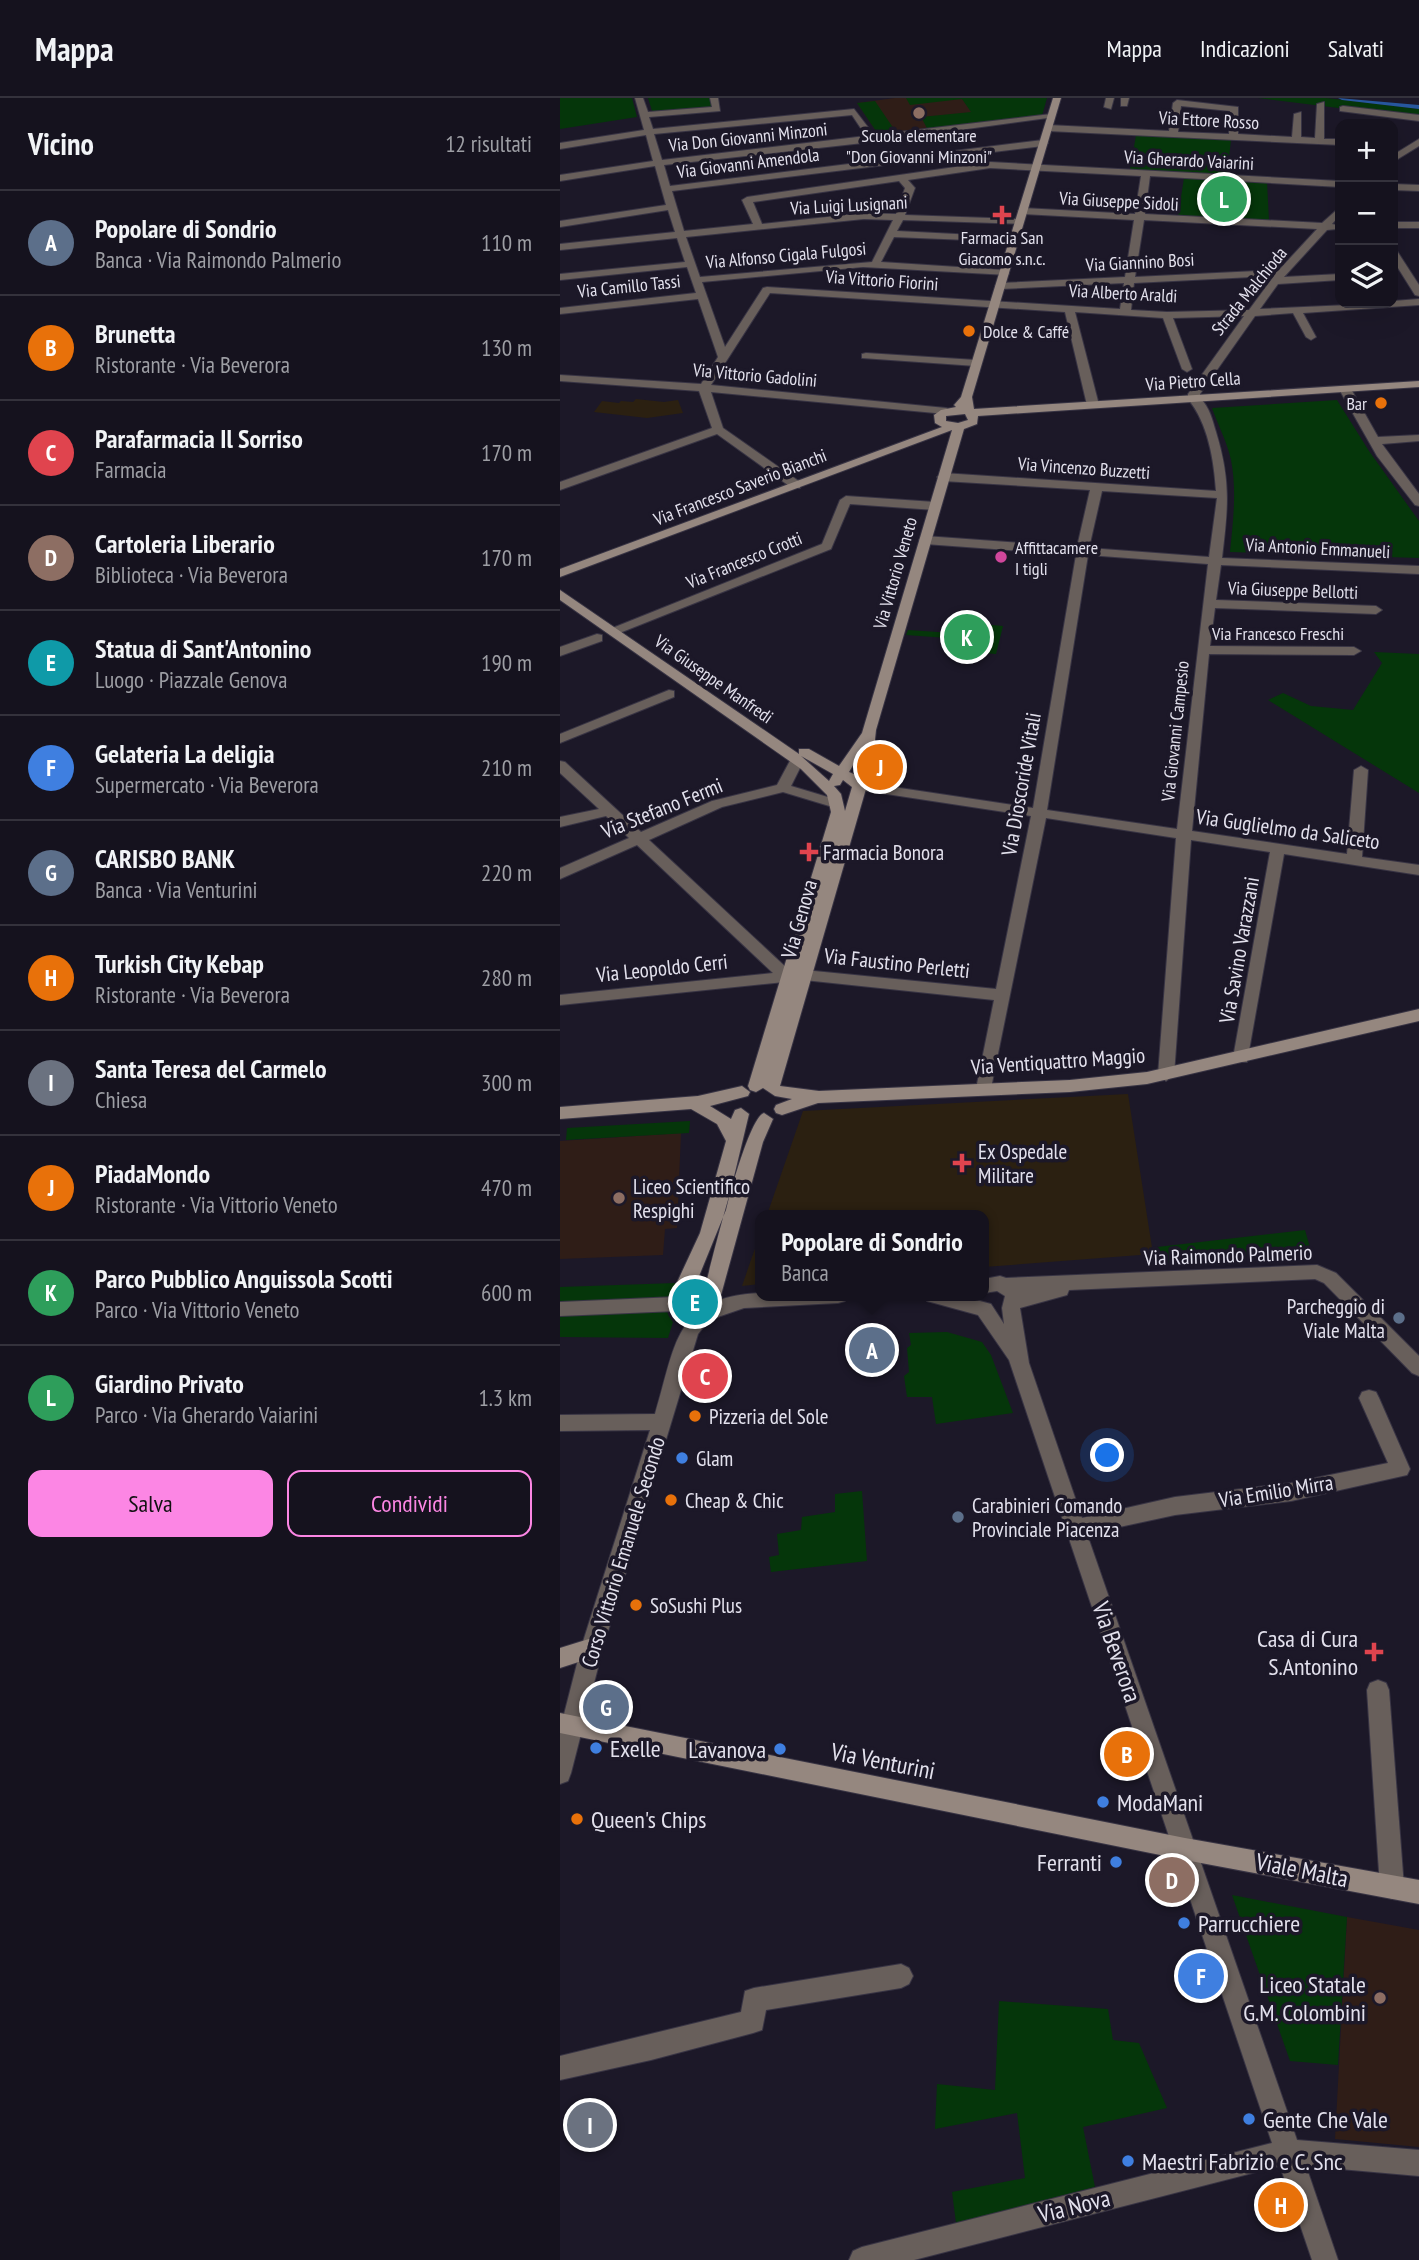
<!DOCTYPE html>
<html lang="it">
<meta charset="utf-8">
<style>
body{margin:0;font-family:"PT Sans Narrow",sans-serif;background:#1e1b27;color:#f1f3f6}
.controls{position:absolute;right:21px;top:21px;display:grid;overflow:hidden;border-radius:14px;box-shadow:0 7px 28px #0002}
.controls button{width:63px;height:63px;display:grid;place-items:center;padding:0;border:0;border-bottom:2px solid #34323c;background:#15121e;color:#f1f3f6;font:35px sans-serif}
.you{position:absolute;left:548px;top:1358px;width:24px;height:24px;margin:-18px;border:5px solid #fff;border-radius:50%;background:#1a73e8;box-shadow:0 0 0 10px #1a73e833}
.badge{display:grid;place-items:center;width:46px;height:46px;border-radius:50%;background:#fc86e4;color:#fff;font-size:23px;font-weight:700}
.pin{position:absolute;translate:-50% -50%;border:4px solid #fff;box-shadow:0 2px 7px #0006}
.popup{position:absolute;left:195px;top:1112px;width:234px;height:91px;box-sizing:border-box;display:grid;place-content:center;border-radius:14px;background:#15121e;filter:drop-shadow(0 2px 5px #0005);font-size:23px;white-space:nowrap;color:#9d9ea4}
.popup b{font-size:26px;color:#f1f3f6}
.popup::after{content:'';position:absolute;left:50%;top:100%;margin-left:-14px;border:14px solid transparent;border-top-color:#15121e}
.list{margin:0;padding:0;list-style:none}
h2{display:flex;justify-content:space-between;align-items:center;height:91px;margin:0;padding:0 28px;font-size:30px}
h2 small{font-size:23px;font-weight:400;color:#9d9ea4}
.list li{display:grid;grid-template-columns:46px 1fr auto;gap:21px;align-items:center;box-sizing:border-box;height:105px;padding:0 28px;border-top:2px solid #34323c}
.list b{display:block;font-size:26px;white-space:nowrap}
.list p{margin:0;font-size:23px;white-space:nowrap;color:#9d9ea4}
.list em{font-size:23px;font-style:normal;color:#9d9ea4}
.actions{display:flex;gap:14px;padding:21px 28px}
.actions a{flex:1;padding:16px 0;border:2px solid #fc86e4;border-radius:14px;text-align:center;font-size:24px;color:#fc86e4}
.actions .main{background:#fc86e4;color:#111}
.icon{flex:none;width:38px;height:38px;fill:none;stroke:currentColor;stroke-width:2;stroke-linecap:round;stroke-linejoin:round}
.map{position:relative;flex:none;width:859px;height:2162px;overflow:hidden}
header{display:flex;align-items:center;gap:42px;box-sizing:border-box;height:98px;padding:0 35px;background:#15121e;border-bottom:2px solid #34323c}
header strong{font-size:33px}
nav{display:flex;gap:38px;margin-inline-start:auto;font-size:24px}
main{display:flex}
aside{flex:1;background:#15121e}
.map>svg:first-child{display:block}
.education{fill:#2f1d17}
.medical{fill:#2b2011}
.green{fill:#05360a}
.lines{fill:none;stroke-linecap:round;stroke-linejoin:round}
.canal{fill:#27579d;fill-rule:evenodd}
.street-casing{stroke:#383444;stroke-width:2}
.secondary-casing{stroke:#383444;stroke-width:2}
.street{fill:#685f5b;fill-rule:evenodd}
.secondary{fill:#95877f;fill-rule:evenodd}
.education-dot{fill:#8d6e63;stroke:#1c1828;stroke-width:2.5}
.health-dot{fill:#e0444e;stroke:#1c1828;stroke-width:2.5}
.food-dot{fill:#e8710a;stroke:#1c1828;stroke-width:2.5}
.hotel-dot{fill:#d1479c;stroke:#1c1828;stroke-width:2.5}
.service-dot{fill:#5c6f8a;stroke:#1c1828;stroke-width:2.5}
.shop-dot{fill:#3f7fe0;stroke:#1c1828;stroke-width:2.5}
.labels{text-anchor:middle;dominant-baseline:central;stroke-width:7;stroke-linejoin:round;paint-order:stroke}
.far-street-label{font-size:18px;fill:#e3e1ed;stroke:#1c1828}
.far-poi-label{font-size:18px;fill:#e3e1ed;stroke:#1c1828}
.street-label{font-size:21px;fill:#e3e1ed;stroke:#1c1828}
.poi-label{font-size:21px;fill:#e3e1ed;stroke:#1c1828;text-anchor:start}
.near-poi-label{font-size:24px;fill:#e3e1ed;stroke:#1c1828;text-anchor:start}
.near-street-label{font-size:24px;fill:#e3e1ed;stroke:#1c1828}
</style>
<header>
<strong>Mappa</strong>
<nav><a>Mappa</a><a>Indicazioni</a><a>Salvati</a></nav>
</header>
<main>
<aside>
<h2>Vicino<small>12 risultati</small></h2>
<ul class="list">
<li><span class="badge" style="background:#5c6f8a">A</span><div><b>Popolare di Sondrio</b><p>Banca · Via Raimondo Palmerio</p></div><em>110 m</em></li>
<li><span class="badge" style="background:#e8710a">B</span><div><b>Brunetta</b><p>Ristorante · Via Beverora</p></div><em>130 m</em></li>
<li><span class="badge" style="background:#e0444e">C</span><div><b>Parafarmacia Il Sorriso</b><p>Farmacia</p></div><em>170 m</em></li>
<li><span class="badge" style="background:#8d6e63">D</span><div><b>Cartoleria Liberario</b><p>Biblioteca · Via Beverora</p></div><em>170 m</em></li>
<li><span class="badge" style="background:#0f9aa8">E</span><div><b>Statua di Sant'Antonino</b><p>Luogo · Piazzale Genova</p></div><em>190 m</em></li>
<li><span class="badge" style="background:#3f7fe0">F</span><div><b>Gelateria La deligia</b><p>Supermercato · Via Beverora</p></div><em>210 m</em></li>
<li><span class="badge" style="background:#5c6f8a">G</span><div><b>CARISBO BANK</b><p>Banca · Via Venturini</p></div><em>220 m</em></li>
<li><span class="badge" style="background:#e8710a">H</span><div><b>Turkish City Kebap</b><p>Ristorante · Via Beverora</p></div><em>280 m</em></li>
<li><span class="badge" style="background:#6b7280">I</span><div><b>Santa Teresa del Carmelo</b><p>Chiesa</p></div><em>300 m</em></li>
<li><span class="badge" style="background:#e8710a">J</span><div><b>PiadaMondo</b><p>Ristorante · Via Vittorio Veneto</p></div><em>470 m</em></li>
<li><span class="badge" style="background:#2e9e5b">K</span><div><b>Parco Pubblico Anguissola Scotti</b><p>Parco · Via Vittorio Veneto</p></div><em>600 m</em></li>
<li><span class="badge" style="background:#2e9e5b">L</span><div><b>Giardino Privato</b><p>Parco · Via Gherardo Vaiarini</p></div><em>1.3 km</em></li>
</ul>
<div class="actions"><a class="main">Salva</a><a>Condividi</a></div>
</aside>
<div class="map">
<svg width="859" height="2162" viewBox="0 0 859 2162">
<rect width="100%" height="100%" fill="#1c1828"/>
<!-- education -->
<g class="education">
<polygon points="335,0 402,0 420,26 320,39 297,5"/>
<polygon points="121,1035 117,1130 105,1131 103,1157 0,1161 0,1043"/>
<polygon points="787,1819 859,1832 859,2049 775,2041"/>
</g>
<!-- medical -->
<g class="medical">
<polygon points="76,301 104,304 118,302 123,315 87,320 34,314 42,303 59,305 61,303 73,304"/>
<polygon points="568,996 593,1156 424,1169 424,1117 207,1117 243,1013"/>
<polygon points="200,1137 200,1186 182,1188 192,1159"/>
</g>
<!-- green -->
<g class="green">
<polygon points="0,0 72,0 77,19 0,31"/>
<polygon points="88,0 151,0 155,10 93,16"/>
<polygon points="346,0 487,0 482,18 368,32 361,19 411,14 402,1 350,7"/>
<polygon points="698,0 766,0 859,11 859,20"/>
<polygon points="315,3 338,37 320,39 297,5"/>
<polygon points="576,37 671,42 667,76 570,72"/>
<polygon points="624,80 707,84 709,123 618,118"/>
<path d="M777,302L809,353L859,423V460L670,454C673,423 677,393 671,362C667,344 658,327 652,310Z"/>
<polygon points="410,525 443,528 436,556 398,553 401,541 346,537 348,532 407,536"/>
<polygon points="814,554 859,556 859,695 708,602 723,595 751,608 793,612 822,565"/>
<polygon points="130,1023 129,1035 6,1042 7,1030"/>
<polygon points="745,1132 751,1153 601,1166 597,1149"/>
<path d="M116,1185C108,1201 101,1209 113,1224L108,1240L0,1239V1189Z"/>
<polygon points="387,1234 422,1244 431,1257 453,1315 376,1326 372,1299 347,1299 344,1278 349,1274 347,1250 351,1247 349,1235"/>
<polygon points="302,1393 307,1463 211,1474 209,1459 219,1457 217,1436 241,1432 242,1419 275,1414 275,1396"/>
<polygon points="672,1797 787,1819 778,1967 730,1963"/>
<polygon points="439,1903 548,1911 553,1942 579,1945 607,2010 523,2029 535,2089 396,2125 392,2094 465,2080 457,2015 375,2031 377,1986 435,1992"/>
</g>
<g class="lines">
<!-- canal -->
<polygon class="canal" points="778,0 859,7 859,11 782,2"/>
<defs>
<g id="street">
<path d="M75,0H83L88,14L152,9L150,0H158L160,13L89,19L93,31L294,11L314,37L491,16L495,19L312,44L104,67L110,88L483,42L488,45L483,48L112,93L124,133L193,126L182,102L187,99L430,64L780,83V89L590,78L585,116L762,125L780,109V117L772,126L777,127V131L767,132L724,179L780,176V182L718,186L700,211L833,205V203L859,201V207L743,215L756,239L751,242L746,239L733,215L695,218L640,296V300C650,310 652,321 656,334C671,383 668,410 662,460L859,468V476L661,467L656,502L816,508L822,512L816,516L655,510L650,548L794,549L801,553L794,557L649,556L632,733L787,756L794,672L801,668L808,672L802,759L859,767V777L724,756L687,964H675L673,960L710,754L631,742L614,977L606,983L598,977L616,740L486,720L430,995H418L416,991L434,902L244,882L0,907V897L213,875L77,747L0,781V770L69,740L46,718L0,729V719L39,711L0,675V663L5,664L81,734L152,703L217,687L232,659H242L244,662L231,688L281,703L283,706L281,709L276,710L223,694L162,709L89,742L230,873L244,872L436,891L471,718L300,692L293,688L300,684L473,710L516,457L365,446L359,442L365,438L517,449L530,392L383,383L377,379L383,375L656,393C654,362 648,325 628,301V296L684,218L613,220L632,271L627,274L622,271L603,220L515,214L539,307L533,310L527,307L505,214L210,195L151,287L386,310L392,313L386,316L151,294L163,330L240,384V390H232L157,336L0,392V384L152,330L139,293L0,283V277L141,286L158,259L138,201L0,216V210L136,195L127,169L0,182V176L125,164L117,140L0,152V146L115,134L108,112L0,129V123L106,107L95,68L0,83V77L93,63L86,37L0,51V45L84,32ZM292,17L306,38L102,62L94,36ZM430,70L581,78L575,116L463,110L458,113L463,116L574,122L565,179L440,185L435,188L440,191L564,185L560,211L207,189L203,190L165,249L142,184L303,169L448,177L449,175L444,172L321,164L334,139L457,144V140L454,139L337,133L343,122L462,126V122L459,121L345,117L355,90L348,82ZM339,83L345,90L336,116L304,115L202,126L193,104ZM304,121L333,122L312,164L140,179L126,139ZM584,122L757,131L719,172L575,179ZM714,178L689,212L607,214L571,212L574,185ZM542,393L657,400L649,459L529,450ZM528,457L648,466L617,731L487,712Z"/>
<polygon points="546,0 554,0 551,11 544,9"/>
<polygon points="561,0 569,0 567,8 561,8"/>
<path d="M617,2L678,9V36L732,39L734,16L741,14V39L755,40L757,6L764,4V41H780V47L488,33L484,30L488,27L609,33L613,5ZM621,8L670,13L669,36L618,34Z"/>
<polygon points="783,8 859,17 859,23 780,13 780,9"/>
<polygon points="859,41 859,48 833,64 833,57"/>
<polygon points="833,86 859,87 859,93 833,92"/>
<rect x="833" y="124" width="26" height="6"/>
<polygon points="833,152 837,153 859,187 859,198 855,197 833,162"/>
<polygon points="306,255 416,262 421,265 416,268 302,260 302,256"/>
<polygon points="785,288 791,291 818,339 859,337 859,343 822,346 859,396 859,408 855,407 817,358 779,291"/>
<polygon points="286,398 375,404 381,408 375,412 290,406 271,451 57,536 52,537 45,533 262,446 280,402"/>
<polygon points="37,536 42,537 42,543 0,558 0,549"/>
<polygon points="109,592 114,593 114,599 0,645 0,636"/>
<polygon points="757,1167 776,1175 859,1258 859,1278 852,1275 764,1185 755,1181 509,1192 507,1197 460,1210 469,1265 522,1420 615,1399 731,1385 828,1365 799,1300 802,1294 809,1292 816,1294 819,1300 850,1371 847,1377 731,1403 615,1417 527,1436 737,2042 859,2052 859,2078 746,2068 778,2162 752,2162 720,2068 354,2162 289,2162 293,2153 302,2149 712,2045 449,1262 418,1217 367,1203 365,1198 401,1198 431,1206 444,1226 442,1210 445,1198 437,1193 424,1195 424,1181 440,1178 446,1180"/>
<path d="M200,1195V1198H287L285,1203L278,1205L184,1210L149,1222L138,1236L43,1550L11,1675L8,1683L0,1686V1632L21,1550L90,1332L0,1333V1317L95,1316C116,1247 114,1199 200,1195Z"/>
<polygon points="116,1199 123,1201 125,1206 123,1211 116,1213 0,1218 0,1204"/>
<polygon points="818,1582 826,1585 829,1592 844,1789 840,1797 832,1801 824,1797 820,1789 807,1592 810,1585"/>
<polygon points="341,1866 349,1870 353,1878 349,1886 341,1890 206,1912 202,1932 193,1935 91,1962 0,1982 0,1958 181,1914 185,1893 194,1890"/>
</g>
<g id="secondary">
<path d="M493,0H501L412,299L414,311L859,283V289L418,318L417,326L404,331L316,632L312,670L220,988L259,993L510,982L587,974L859,911V923L587,986L510,994L258,1005L222,1017L216,1015L214,1011L216,1007L232,1001L215,998L203,990L196,994L190,992L188,988L271,714L267,697L241,671L0,502V492L239,656V651H249L279,668L302,635L392,332L0,479V471L382,329L375,325L374,317L381,312L396,309L394,307L401,299ZM405,316L408,322L398,325L386,323V318ZM299,657L296,677L289,674ZM241,658L273,676L269,683ZM283,682L292,689L285,713L281,696L274,688L280,687Z"/>
<path d="M182,988L190,994L188,998L150,1008L171,1021L175,1012L181,1010L189,1016L166,1112L137,1183L146,1185C153,1160 186,1020 204,1015L213,1021L203,1044L161,1197L163,1206L152,1222L133,1227L117,1223L107,1206L140,1135L166,1043L157,1026L131,1011L0,1021V1009L138,998ZM134,1198L143,1200L145,1206L138,1212H130L125,1205Z"/>
<polygon points="32,1540 40,1543 43,1550 40,1557 0,1570 0,1550"/>
<polygon points="0,1615 625,1740 859,1782 859,1806 625,1762 0,1635"/>
</g>
</defs>
<!-- street casing -->
<use href="#street" class="street-casing"/>
<!-- secondary casing -->
<use href="#secondary" class="secondary-casing"/>
<!-- street -->
<use href="#street" class="street"/>
<!-- secondary -->
<use href="#secondary" class="secondary"/>
</g>
<!-- markers -->
<g class="education-dot">
<circle cx="359" cy="15" r="7"/>
<circle cx="59" cy="1100" r="7"/>
<circle cx="820" cy="1900" r="7"/>
</g>
<g class="health-dot">
<path d="M438.5 106.5h7v7h7v7h-7v7h-7v-7h-7v-7h7z"/>
<path d="M245.5 743.5h7v7h7v7h-7v7h-7v-7h-7v-7h7z"/>
<path d="M398.5 1054.5h7v7h7v7h-7v7h-7v-7h-7v-7h7z"/>
<path d="M810.5 1543.5h7v7h7v7h-7v7h-7v-7h-7v-7h7z"/>
</g>
<g class="food-dot">
<circle cx="409" cy="233" r="7"/>
<circle cx="821" cy="305" r="7"/>
<circle cx="135" cy="1318" r="7"/>
<circle cx="111" cy="1402" r="7"/>
<circle cx="76" cy="1507" r="7"/>
<circle cx="17" cy="1721" r="7"/>
</g>
<circle class="hotel-dot" cx="441" cy="459" r="7"/>
<g class="service-dot">
<circle cx="839" cy="1220" r="7"/>
<circle cx="398" cy="1419" r="7"/>
</g>
<g class="shop-dot">
<circle cx="122" cy="1360" r="7"/>
<circle cx="36" cy="1650" r="7"/>
<circle cx="220" cy="1651" r="7"/>
<circle cx="543" cy="1704" r="7"/>
<circle cx="556" cy="1764" r="7"/>
<circle cx="624" cy="1825" r="7"/>
<circle cx="689" cy="2021" r="7"/>
<circle cx="568" cy="2063" r="7"/>
</g>
<g class="labels">
<!-- far-street labels -->
<g class="far-street-label">
<text transform="translate(649 22) rotate(3)">Via Ettore Rosso</text>
<text transform="translate(188 39) rotate(-6)">Via Don Giovanni Minzoni</text>
<text transform="translate(629 62) rotate(3)">Via Gherardo Vaiarini</text>
<text transform="translate(188 65) rotate(-7)">Via Giovanni Amendola</text>
<text transform="translate(559 103) rotate(3)">Via Giuseppe Sidoli</text>
<text transform="translate(289 107) rotate(-3)">Via Luigi Lusignani</text>
<text transform="translate(226 157) rotate(-5)">Via Alfonso Cigala Fulgosi</text>
<text transform="translate(580 164) rotate(-3)">Via Giannino Bosi</text>
<text transform="translate(322 182) rotate(4)">Via Vittorio Fiorini</text>
<text transform="translate(69 188) rotate(-6)">Via Camillo Tassi</text>
<text transform="translate(689 193) rotate(-51)">Strada Malchioda</text>
<text transform="translate(563 195) rotate(3)">Via Alberto Araldi</text>
<text transform="translate(195 277) rotate(5)">Via Vittorio Gadolini</text>
<text transform="translate(633 283) rotate(-4)">Via Pietro Cella</text>
<text transform="translate(524 370) rotate(4)">Via Vincenzo Buzzetti</text>
<text transform="translate(180 389) rotate(-21)">Via Francesco Saverio Bianchi</text>
<text transform="translate(758 450) rotate(3)">Via Antonio Emmanueli</text>
<text transform="translate(184 462) rotate(-22)">Via Francesco Crotti</text>
<text transform="translate(335 475) rotate(-74)">Via Vittorio Veneto</text>
<text transform="translate(733 492) rotate(2)">Via Giuseppe Bellotti</text>
<text x="718" y="535">Via Francesco Freschi</text>
<text transform="translate(154 581) rotate(35)">Via Giuseppe Manfredi</text>
<text transform="translate(615 633) rotate(-84)">Via Giovanni Campesio</text>
</g>
<!-- far-poi labels -->
<g class="far-poi-label">
<text x="359" y="37">Scuola elementare<tspan x="359" dy="21">"Don Giovanni Minzoni"</tspan></text>
<text x="442" y="139">Farmacia San<tspan x="442" dy="21">Giacomo s.n.c.</tspan></text>
<text x="423" y="233" text-anchor="start">Dolce &amp; Caffé</text>
<text x="807" y="305" text-anchor="end">Bar</text>
<text x="455" y="449" text-anchor="start">Affittacamere<tspan x="455" dy="21">I tigli</tspan></text>
</g>
<!-- street labels -->
<g class="street-label">
<text transform="translate(461 686) rotate(-80)">Via Dioscoride Vitali</text>
<text transform="translate(102 710) rotate(-22)">Via Stefano Fermi</text>
<text transform="translate(728 731) rotate(8)">Via Guglielmo da Saliceto</text>
<text transform="translate(239 821) rotate(-74)">Via Genova</text>
<text transform="translate(679 852) rotate(-80)">Via Savino Varazzani</text>
<text transform="translate(337 865) rotate(6)">Via Faustino Perletti</text>
<text transform="translate(102 870) rotate(-6)">Via Leopoldo Cerri</text>
<text transform="translate(498 963) rotate(-4)">Via Ventiquattro Maggio</text>
<text transform="translate(668 1157) rotate(-2)">Via Raimondo Palmerio</text>
<text transform="translate(716 1393) rotate(-9)">Via Emilio Mirra</text>
<text transform="translate(63 1454) rotate(-73)">Corso Vittorio Emanuele Secondo</text>
</g>
<!-- poi labels -->
<g class="poi-label">
<text x="263" y="754">Farmacia Bonora</text>
<text x="418" y="1053">Ex Ospedale<tspan x="418" dy="24">Militare</tspan></text>
<text x="73" y="1088">Liceo Scientifico<tspan x="73" dy="24">Respighi</tspan></text>
<text x="825" y="1208" text-anchor="end">Parcheggio di<tspan x="825" dy="24">Viale Malta</tspan></text>
<text x="149" y="1318">Pizzeria del Sole</text>
<text x="136" y="1360">Glam</text>
<text x="125" y="1402">Cheap &amp; Chic</text>
<text x="412" y="1407">Carabinieri Comando<tspan x="412" dy="24">Provinciale Piacenza</tspan></text>
<text x="90" y="1507">SoSushi Plus</text>
</g>
<!-- near-poi labels -->
<g class="near-poi-label">
<text x="798" y="1540" text-anchor="end">Casa di Cura<tspan x="798" dy="28">S.Antonino</tspan></text>
<text x="50" y="1650">Exelle</text>
<text x="206" y="1651" text-anchor="end">Lavanova</text>
<text x="557" y="1704">ModaMani</text>
<text x="31" y="1721">Queen's Chips</text>
<text x="542" y="1764" text-anchor="end">Ferranti</text>
<text x="638" y="1825">Parrucchiere</text>
<text x="806" y="1886" text-anchor="end">Liceo Statale<tspan x="806" dy="28">G.M. Colombini</tspan></text>
<text x="703" y="2021">Gente Che Vale</text>
<text x="582" y="2063">Maestri Fabrizio e C. Snc</text>
</g>
<!-- near-street labels -->
<g class="near-street-label">
<text transform="translate(557 1554) rotate(71)">Via Beverora</text>
<text transform="translate(323 1663) rotate(11)">Via Venturini</text>
<text transform="translate(742 1772) rotate(11)">Viale Malta</text>
<text transform="translate(514 2108) rotate(-14)">Via Nova</text>
</g>
</g>
</svg>
<div class="controls">
<button>+</button>
<button>−</button>
<button><svg class="icon" aria-label="layers" viewBox="0 0 24 24"><path d="M12 4l9 5-9 5-9-5zM3 14l9 5 9-5"/></svg></button>
</div>
<div class="you"></div>
<div class="pin badge" style="left:312px;top:1252px;background:#5c6f8a">A</div>
<div class="popup"><b>Popolare di Sondrio</b>Banca</div>
<div class="pin badge" style="left:567px;top:1656px;background:#e8710a">B</div>
<div class="pin badge" style="left:145px;top:1278px;background:#e0444e">C</div>
<div class="pin badge" style="left:612px;top:1782px;background:#8d6e63">D</div>
<div class="pin badge" style="left:135px;top:1204px;background:#0f9aa8">E</div>
<div class="pin badge" style="left:641px;top:1878px;background:#3f7fe0">F</div>
<div class="pin badge" style="left:46px;top:1609px;background:#5c6f8a">G</div>
<div class="pin badge" style="left:721px;top:2107px;background:#e8710a">H</div>
<div class="pin badge" style="left:30px;top:2027px;background:#6b7280">I</div>
<div class="pin badge" style="left:320px;top:669px;background:#e8710a">J</div>
<div class="pin badge" style="left:407px;top:539px;background:#2e9e5b">K</div>
<div class="pin badge" style="left:664px;top:101px;background:#2e9e5b">L</div>
</div>
</main>
